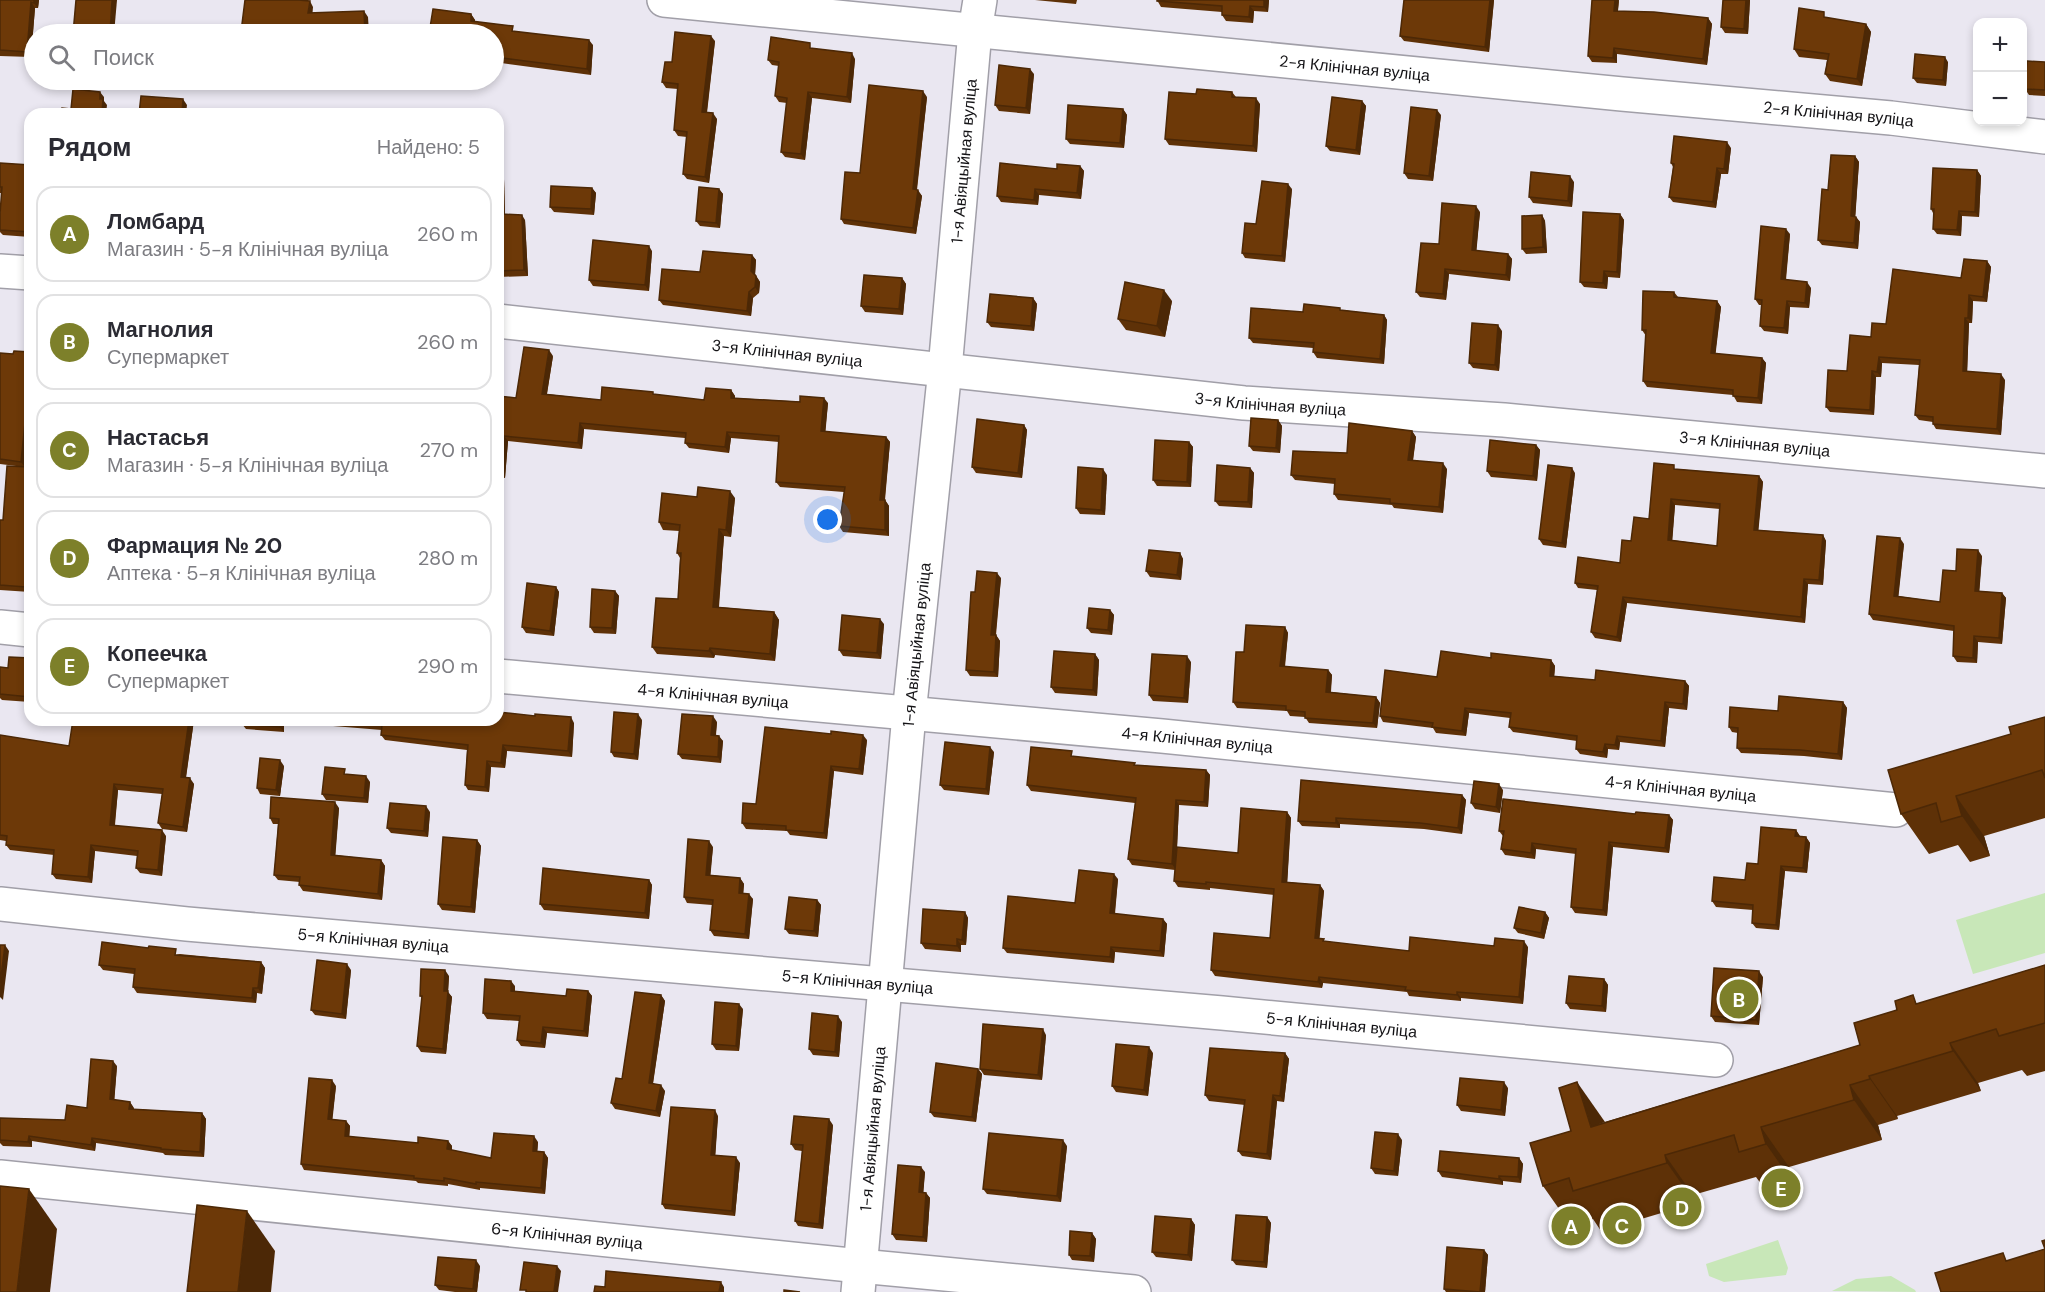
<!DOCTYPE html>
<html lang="ru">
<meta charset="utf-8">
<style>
body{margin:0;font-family:"DM Sans",sans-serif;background:#f2f2f3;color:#2b2b33}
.controls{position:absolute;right:18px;top:18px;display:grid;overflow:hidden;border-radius:12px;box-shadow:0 3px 9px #0003}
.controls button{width:54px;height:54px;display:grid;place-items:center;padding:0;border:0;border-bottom:2px solid #e1e1e2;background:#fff;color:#2b2b33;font:30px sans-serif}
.you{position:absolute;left:828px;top:520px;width:21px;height:21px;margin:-15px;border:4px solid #fff;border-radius:50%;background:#1a73e8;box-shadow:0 0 0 9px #1a73e833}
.badge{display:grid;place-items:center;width:39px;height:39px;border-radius:50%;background:#7d802a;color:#fff;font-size:20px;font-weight:700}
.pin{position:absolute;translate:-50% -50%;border:3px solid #fff;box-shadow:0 2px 6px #0006}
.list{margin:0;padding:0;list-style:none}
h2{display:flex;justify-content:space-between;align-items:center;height:78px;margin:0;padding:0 24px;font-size:26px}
h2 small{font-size:20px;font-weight:400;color:#7c7c81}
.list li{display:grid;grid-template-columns:39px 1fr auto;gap:18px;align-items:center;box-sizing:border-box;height:96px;margin:0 12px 12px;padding:0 12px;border:2px solid #e1e1e2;border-radius:18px}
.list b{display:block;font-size:22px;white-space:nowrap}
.list p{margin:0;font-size:20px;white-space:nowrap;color:#7c7c81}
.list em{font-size:20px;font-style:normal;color:#7c7c81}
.icon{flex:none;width:33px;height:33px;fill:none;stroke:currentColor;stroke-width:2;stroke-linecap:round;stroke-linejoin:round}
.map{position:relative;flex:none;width:2045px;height:1292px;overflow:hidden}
.search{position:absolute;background:#fff;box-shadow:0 3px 9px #0003;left:24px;top:24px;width:480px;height:66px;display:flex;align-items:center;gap:15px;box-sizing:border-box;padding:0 21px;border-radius:33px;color:#7c7c81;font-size:22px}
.panel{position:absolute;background:#fff;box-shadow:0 3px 9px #0003;left:24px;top:108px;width:480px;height:618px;border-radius:18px}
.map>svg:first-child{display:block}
.green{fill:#c8e7b8}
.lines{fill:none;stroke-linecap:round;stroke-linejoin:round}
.minor-casing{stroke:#a19fa8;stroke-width:36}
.minor{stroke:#fff;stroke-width:33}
.wall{fill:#5e3107;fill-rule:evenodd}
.shaded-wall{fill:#4c2806}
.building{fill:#6d3908;stroke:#4c2806;stroke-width:1.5;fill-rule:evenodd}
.labels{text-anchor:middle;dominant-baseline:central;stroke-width:6;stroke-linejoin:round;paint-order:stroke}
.street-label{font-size:16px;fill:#141316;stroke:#f7f5ff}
</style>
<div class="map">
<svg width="2045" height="1292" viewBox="0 0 2045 1292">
<rect width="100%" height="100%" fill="#eae7f1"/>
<!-- green -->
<g class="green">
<polygon points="2045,893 2045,953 1973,974 1956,920"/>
<polygon points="1778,1240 1788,1268 1786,1275 1724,1282 1709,1276 1706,1264"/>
<polygon points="1891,1276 1915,1290 1916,1292 1832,1291 1856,1279"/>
</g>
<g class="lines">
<defs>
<g id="minor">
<path id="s1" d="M664,0L1622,94L1891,118L2045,137"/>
<polyline points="0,271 30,273"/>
<path id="s2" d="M498,321L1244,403L1504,420L2045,471"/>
<polyline points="0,627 30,630"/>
<path id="s3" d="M498,676L1162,736L1896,810"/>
<path id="s4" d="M0,904L187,924L1222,1013L1716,1060"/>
<path id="s5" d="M0,1177L860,1266L1134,1292"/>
<path id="s6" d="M858,1292L909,714L945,369L975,31L980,0"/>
</g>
</defs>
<!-- minor casing -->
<use href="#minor" class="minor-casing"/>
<!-- minor -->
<use href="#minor" class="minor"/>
</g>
<!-- wall -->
<g class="wall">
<polygon points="0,0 39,0 38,8 35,8 31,57 0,56"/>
<polygon points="1035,0 1077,0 1076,4"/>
<polygon points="1157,0 1269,0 1268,12 1254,11 1253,23 1226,21 1222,15 1222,12 1161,7"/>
<polygon points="1404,0 1494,0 1489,52 1404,41 1400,36"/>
<polygon points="1619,0 1618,11 1708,18 1712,24 1707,65 1617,54 1617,63 1592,62 1588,56"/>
<polygon points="1723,0 1750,0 1748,34 1725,33 1721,27"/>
<polygon points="433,9 471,14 475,20 475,22 517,32 593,45 591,75 494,62 494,34"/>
<polygon points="1829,18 1866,24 1871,32 1862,86 1830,81 1825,74 1827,60 1799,57 1794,49"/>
<polygon points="715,41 707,113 717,119 709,183 687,179 683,174 687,137 678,136 674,130 678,89 666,88 662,82 672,62"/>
<polygon points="814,49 855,59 851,103 812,98 805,160 785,157 781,152 787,103 779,102 775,96 779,66 772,65 768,60"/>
<polygon points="1948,62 1946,86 1917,83 1913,78"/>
<polygon points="2045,62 2045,96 2029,95 2025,89"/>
<polygon points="1034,74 1030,114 999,111 995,105"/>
<polygon points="1232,92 1236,97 1260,104 1257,152 1169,145 1165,139 1196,94"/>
<polygon points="927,97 917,190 922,196 916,234 844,224 841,219 860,173"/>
<polygon points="1362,101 1366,106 1360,155 1330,151 1326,146"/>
<polygon points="1123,109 1127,115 1124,148 1070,144 1066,139"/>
<polygon points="1441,115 1433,181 1408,179 1404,173"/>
<polygon points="1731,148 1728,174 1721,174 1716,208 1673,202 1669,197 1673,167 1671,163"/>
<polygon points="1855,156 1859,162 1855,217 1856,217 1860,222 1858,249 1822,245 1818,240 1828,190"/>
<polygon points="0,163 30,165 30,237 3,235 0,232 2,193 0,193"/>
<polygon points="1080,166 1084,171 1081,199 1039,195 1038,205 1001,202 997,196 1057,169"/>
<polygon points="1977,170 1981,176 1979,217 1962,216 1961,236 1937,234 1933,229 1933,213 1931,209"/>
<polygon points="498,173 504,179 505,214 525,220 528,276 498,277"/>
<polygon points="1574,182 1572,207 1533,203 1529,197"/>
<polygon points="592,188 596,193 594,215 554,212 550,207"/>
<polygon points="719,189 723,194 720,228 700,226 696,221"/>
<polygon points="1292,189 1285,262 1245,258 1242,253 1256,224"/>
<polygon points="1480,212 1476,251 1508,254 1512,259 1510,281 1449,274 1446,300 1420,297 1416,292 1439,244"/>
<polygon points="1620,214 1624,220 1620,278 1608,277 1607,289 1584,287 1580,282"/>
<polygon points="1542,215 1545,221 1547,253 1526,254 1522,249"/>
<polygon points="1790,234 1786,280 1811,288 1809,308 1790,307 1788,334 1764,331 1760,326 1762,305 1759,305 1755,299"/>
<polygon points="652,251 649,291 593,286 589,280"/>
<polygon points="752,255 756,260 755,274 760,282 759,293 753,298 751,316 663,305 659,300 700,272"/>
<polygon points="1987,261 1991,267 1987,302 1973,301 1972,323 1969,323 1967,371 2005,380 2001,435 1936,429 1933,424 1933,422 1919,420 1915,415 1919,365 1882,363 1881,377 1876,377 1874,415 1830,412 1826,407 1847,371 1871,337 1886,324"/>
<polygon points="902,278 906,284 903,315 865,312 861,306"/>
<polygon points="1674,292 1678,297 1717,301 1721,307 1715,354 1762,358 1766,363 1762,404 1737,402 1733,395 1647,387 1643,381 1646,336 1642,330"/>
<polygon points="1033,298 1037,304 1034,331 991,327 987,322"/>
<polygon points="1172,301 1165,337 1126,330 1118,319"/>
<polygon points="1342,310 1384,315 1387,320 1384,364 1317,358 1313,352 1313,348 1253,343 1249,338 1303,312"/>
<polygon points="1502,331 1499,371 1473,368 1469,363"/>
<polygon points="30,352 30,428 29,428 25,467 30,467 30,592 0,590 0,520 3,520 16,466 0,464 0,353 13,354"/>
<polygon points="553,356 547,394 601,400 655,395 704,400 731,390 735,396 735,398 828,403 825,432 886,437 890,442 885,500 889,506 889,536 843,532 839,526 844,492 780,487 776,482 779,442 731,438 729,453 689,448 685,443 685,438 584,429 582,449 508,441 505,478 498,477 498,396 516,398"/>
<polygon points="1278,420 1282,426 1280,453 1253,451 1249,446"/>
<polygon points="1024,425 1027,430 1022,478 976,473 972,467"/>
<polygon points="1412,431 1416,437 1413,461 1447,469 1443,513 1394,508 1392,505 1338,500 1334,494 1335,484 1295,480 1291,475 1347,453"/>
<polygon points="1189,442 1193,447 1191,487 1157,486 1153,480"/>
<polygon points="1536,445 1540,450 1537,481 1491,477 1487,471"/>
<polygon points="1250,468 1254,473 1252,508 1219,506 1215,501"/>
<path d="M1677,469L1759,476L1763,482L1758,530L1823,535L1826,541L1823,585L1808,584L1805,623L1627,603L1621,642L1595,638L1591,632L1597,590L1578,588L1575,583L1620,563L1631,541L1649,519ZM1675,505L1720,509L1717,546L1672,540Z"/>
<polygon points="1575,473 1566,548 1543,545 1539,539"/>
<polygon points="1107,475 1105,515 1080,514 1076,508"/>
<polygon points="697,497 735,498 731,537 724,536 719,607 774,612 779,620 775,661 715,655 714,658 657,654 652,647 678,599 680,558 677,553 679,531 663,530 659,522"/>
<polygon points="1904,544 1898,596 1940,602 1956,571 1982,556 1979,591 2002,593 2006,598 2002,644 1978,642 1977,663 1957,662 1953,656 1954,631 1873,620 1869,614"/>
<polygon points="1180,553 1183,559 1181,580 1150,577 1146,571"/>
<polygon points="1001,578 996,635 1000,641 998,677 970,676 966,670 975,592"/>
<polygon points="556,587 559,592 554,636 526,633 522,627"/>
<polygon points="615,591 619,596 616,634 594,633 590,627"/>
<polygon points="1110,610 1114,615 1112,635 1091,633 1087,628"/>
<polygon points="884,624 881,659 843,656 839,650"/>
<polygon points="1285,627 1288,633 1285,667 1328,670 1332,675 1331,692 1376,697 1380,703 1377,728 1309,723 1305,717 1290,716 1287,711 1237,708 1233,702 1244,652"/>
<polygon points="1095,654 1099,660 1097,696 1055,693 1051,687"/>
<polygon points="30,658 30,702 2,700 0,698 0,667 8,668"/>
<polygon points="1491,658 1551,660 1555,666 1554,676 1595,680 1685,681 1689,686 1687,710 1669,708 1665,747 1620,742 1619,750 1608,749 1607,758 1580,754 1576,749 1577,741 1513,732 1509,727 1510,718 1469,713 1466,736 1436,733 1433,728 1383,722 1380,716 1437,677"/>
<polygon points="1191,662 1188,703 1153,701 1149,695"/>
<polygon points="1843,702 1847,708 1842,760 1804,756 1741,753 1737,748 1738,733 1732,732 1729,727 1778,711"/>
<polygon points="2045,717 2045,818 1984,836 1990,856 1970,862 1958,845 1929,854 1901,814 2011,734"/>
<polygon points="194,720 186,778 194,784 187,832 162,829 158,823 162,794 118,790 115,825 166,836 162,876 140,873 136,868 137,856 95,851 92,883 56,879 52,874 54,855 10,850 6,845 6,841 0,840 0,735 69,746"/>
<polygon points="243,720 498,720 574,723 572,757 507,751 505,768 491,767 489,792 468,790 465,785 467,750 385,740 381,735 382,730 284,722 284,732 246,729 242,724"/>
<polygon points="642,720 638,760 614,757 611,752"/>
<polygon points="717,722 716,735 723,741 721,763 682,759 678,754"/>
<polygon points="867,740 863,775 834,771 827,839 790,835 787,831 746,829 742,823 756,804"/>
<polygon points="994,752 989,795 944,790 940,785"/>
<polygon points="1076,757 1136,765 1206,770 1210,775 1208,807 1179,805 1177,848 1238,853 1287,812 1291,818 1287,882 1320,885 1324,891 1319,938 1326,942 1409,951 1494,946 1528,947 1523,1004 1461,998 1461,1001 1409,996 1407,992 1323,983 1322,988 1215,976 1211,970 1270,938 1274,895 1210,888 1210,890 1178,887 1174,881 1175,870 1132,865 1128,859 1135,803 1031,791 1027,785"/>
<polygon points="284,766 280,796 260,794 257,788"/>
<polygon points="348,774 370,782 368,803 326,800 322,794"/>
<polygon points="1503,790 1500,813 1475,809 1471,803"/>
<polygon points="1462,795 1466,800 1462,834 1424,829 1340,824 1340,828 1302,826 1298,821"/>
<polygon points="339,808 335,855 381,860 385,866 382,900 303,891 299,885 300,882 278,880 274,875 278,824 273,824 270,818"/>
<polygon points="430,812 428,837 391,833 387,828"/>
<polygon points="1635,814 1669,815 1673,820 1669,853 1613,847 1607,916 1575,913 1571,907 1576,854 1536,849 1535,859 1505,855 1501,849 1503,836 1499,831"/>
<polygon points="1796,830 1800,837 1806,837 1810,843 1807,873 1785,871 1779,930 1756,928 1752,923 1753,910 1716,907 1712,901 1745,880 1758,864"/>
<polygon points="477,840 481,846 475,913 442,910 438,904"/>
<polygon points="713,847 710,875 740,878 744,884 743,893 753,899 749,939 714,936 710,930 712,905 687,903 684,897"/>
<polygon points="1118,879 1115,914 1163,919 1167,924 1164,957 1115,952 1114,963 1007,953 1003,948 1075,903"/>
<polygon points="649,880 652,885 649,919 544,910 540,904"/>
<polygon points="817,900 821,905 818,937 789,934 785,929"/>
<polygon points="965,912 968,918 966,945 961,945 961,952 925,949 921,943"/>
<polygon points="1545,912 1549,918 1544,939 1518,933 1514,928"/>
<polygon points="180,954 261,962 265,968 262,994 257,993 256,1003 137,993 133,987 134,974 103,970 99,965"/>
<polygon points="2045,965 2045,1071 2027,1076 2022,1070 1978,1083 1981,1091 1897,1116 1898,1119 1878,1125 1882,1140 1789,1167 1794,1184 1767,1192 1756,1177 1693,1195 1695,1203 1601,1231 1593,1219 1571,1226 1543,1186 1571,1131 1605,1122 1860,1045 1897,1010"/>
<polygon points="351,970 346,1019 315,1015 311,1010"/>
<polygon points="449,976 448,992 452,997 446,1054 421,1052 417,1046 422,998 420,996"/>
<polygon points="1763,977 1759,1025 1715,1022 1711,1016"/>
<polygon points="1604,979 1608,985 1606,1012 1570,1009 1566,1003"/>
<polygon points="515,986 515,991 566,996 588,991 592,996 588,1037 547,1033 545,1048 521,1046 517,1040 519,1021 487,1019 483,1013"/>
<polygon points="661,995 665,1001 653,1084 665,1091 660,1117 615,1109 611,1103"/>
<polygon points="743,1009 739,1051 716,1050 712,1044"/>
<polygon points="842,1022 839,1057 813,1055 809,1049"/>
<polygon points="1046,1035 1042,1080 984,1075 980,1069"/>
<polygon points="1153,1053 1148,1096 1116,1092 1112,1086"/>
<polygon points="1285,1053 1289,1059 1284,1102 1277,1101 1271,1160 1242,1156 1238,1151 1245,1105 1209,1101 1205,1095"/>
<polygon points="117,1066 114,1100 130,1102 134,1109 202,1113 206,1119 204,1157 165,1155 163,1153 96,1143 95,1151 32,1141 32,1147 3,1146 0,1143 0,1118 65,1120 87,1108"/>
<polygon points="978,1069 982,1074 976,1122 934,1117 930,1112"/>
<polygon points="336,1086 332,1119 346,1121 350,1126 349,1137 418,1143 448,1141 452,1146 452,1150 491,1158 538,1142 537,1152 544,1152 548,1158 545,1194 480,1188 480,1190 448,1184 448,1186 418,1183 416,1181 304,1170 301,1164"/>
<polygon points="1508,1088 1505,1116 1461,1111 1457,1105"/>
<polygon points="718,1116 715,1155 740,1163 735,1216 665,1209 662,1204"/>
<polygon points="833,1125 823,1229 798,1226 795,1221 802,1151 795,1150 791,1144"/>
<polygon points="1402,1140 1398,1176 1375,1174 1371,1168"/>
<polygon points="1067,1146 1061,1202 987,1194 983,1189"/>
<polygon points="1519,1158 1523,1164 1521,1183 1503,1181 1503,1185 1442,1177 1438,1171"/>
<polygon points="925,1172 923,1192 926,1193 930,1198 927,1242 896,1240 892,1234"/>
<polygon points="1267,1217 1271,1223 1267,1268 1236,1265 1232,1260"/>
<polygon points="1191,1219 1195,1225 1192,1261 1156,1257 1152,1252"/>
<polygon points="1092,1233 1096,1239 1094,1262 1072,1260 1069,1255"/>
<polygon points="1484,1250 1488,1255 1485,1292 1446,1292 1444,1289"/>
<polygon points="480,1266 477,1292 455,1292 439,1290 435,1285"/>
</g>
<!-- shaded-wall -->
<g class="shaded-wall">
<polygon points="34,0 39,0 38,8 34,3"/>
<polygon points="112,0 117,0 114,34 110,34"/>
<polygon points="1264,0 1269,0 1268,12 1264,7"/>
<polygon points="1490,0 1494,0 1489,52 1485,47"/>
<polygon points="1615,0 1619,0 1617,17 1614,11"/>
<polygon points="1746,0 1750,0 1748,34 1744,29"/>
<polygon points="310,1 313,7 312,19 308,13"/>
<polygon points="31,2 35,8 31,57 27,52"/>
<polygon points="1250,6 1254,11 1253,23 1249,17"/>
<polygon points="364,11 368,17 369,34 365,34"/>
<polygon points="471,14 475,20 474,27 471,21"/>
<polygon points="1708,18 1712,24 1707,65 1703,59"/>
<polygon points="1866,24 1871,32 1862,86 1857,79"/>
<polygon points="711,36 715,41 706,118 702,112"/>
<polygon points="589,40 593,45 591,75 587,69"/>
<polygon points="1614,48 1617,54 1617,63 1613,58"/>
<polygon points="852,53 855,59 851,103 847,97"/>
<polygon points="1945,57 1948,62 1946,86 1943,80"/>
<polygon points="1030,69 1034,74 1030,114 1026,108"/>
<polygon points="923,91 927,97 916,195 913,189"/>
<polygon points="100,92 104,97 104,101 107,105 106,114 102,114 100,99"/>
<polygon points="808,92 812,98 805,160 801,154"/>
<polygon points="1256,98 1260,104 1257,152 1253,146"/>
<polygon points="183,99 187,105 186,114 182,114"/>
<polygon points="1362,101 1366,106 1360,155 1356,150"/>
<polygon points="1123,109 1127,115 1124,148 1120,143"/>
<polygon points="1437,110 1441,115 1433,181 1429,176"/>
<polygon points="713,113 717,119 709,183 705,177"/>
<polygon points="1727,142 1731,148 1728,174 1724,169"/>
<polygon points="1855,156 1859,162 1855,222 1851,216"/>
<polygon points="1080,166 1084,171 1081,199 1077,193"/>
<polygon points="1717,168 1721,174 1716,208 1713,202"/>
<polygon points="1977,170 1981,176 1979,217 1975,212"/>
<polygon points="500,173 504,179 505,220 501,214"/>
<polygon points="1570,176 1574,182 1572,207 1568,201"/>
<polygon points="1288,184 1292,189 1285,262 1282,256"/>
<polygon points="592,188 596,193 594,215 591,209"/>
<polygon points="719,189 723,194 720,228 716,223"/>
<polygon points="1035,189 1039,195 1038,205 1034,200"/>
<polygon points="918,190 922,196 916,234 913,228"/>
<polygon points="1476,206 1480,212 1476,256 1472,250"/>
<polygon points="1959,211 1962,216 1961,236 1957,230"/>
<polygon points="1620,214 1624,220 1620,278 1617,272"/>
<polygon points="522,215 525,220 528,276 524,270"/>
<polygon points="1542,215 1545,221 1547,253 1543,247"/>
<polygon points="1856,217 1860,222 1858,249 1854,243"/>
<polygon points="1786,229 1790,234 1785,285 1781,279"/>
<polygon points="649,246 652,251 649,291 645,285"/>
<polygon points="1508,254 1512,259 1510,281 1506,275"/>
<polygon points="752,255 756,260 755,276 751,271"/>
<polygon points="1987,261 1991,267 1987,302 1983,297"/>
<polygon points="1445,269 1449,274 1446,300 1443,294"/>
<polygon points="1604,271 1608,277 1607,289 1603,283"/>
<polygon points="756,276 760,282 759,293 755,287"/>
<polygon points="902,278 906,284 903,315 899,309"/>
<polygon points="1807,282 1811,288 1809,308 1805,303"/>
<polygon points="1164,290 1172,301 1165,337 1157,326"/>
<polygon points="749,292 753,298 751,316 747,311"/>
<polygon points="1969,295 1973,301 1972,323 1968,318"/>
<polygon points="1033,298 1037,304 1034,331 1031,326"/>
<polygon points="1717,301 1721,307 1715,359 1711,353"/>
<polygon points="1787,301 1790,307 1788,334 1784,328"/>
<polygon points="1384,315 1387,320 1384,364 1380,359"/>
<polygon points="1965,318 1969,323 1967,377 1963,371"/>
<polygon points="1498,325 1502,331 1499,371 1495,365"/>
<polygon points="549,350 553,356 546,399 542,394"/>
<polygon points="1879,357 1882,363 1881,377 1877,372"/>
<polygon points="1762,358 1766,363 1762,404 1758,398"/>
<polygon points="1872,371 1876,377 1874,415 1870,410"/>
<polygon points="2001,374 2005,380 2001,435 1997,429"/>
<polygon points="731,390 735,396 734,403 731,398"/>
<polygon points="824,398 828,403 825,437 821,431"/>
<polygon points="1278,420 1282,426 1280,453 1276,448"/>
<polygon points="25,423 29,428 25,467 21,462"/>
<polygon points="580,423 584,429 582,449 578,443"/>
<polygon points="1024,425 1027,430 1022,478 1018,473"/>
<polygon points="1412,431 1416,437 1412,466 1408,460"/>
<polygon points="727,432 731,438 729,453 725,447"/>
<polygon points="504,436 508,441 505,478 501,473"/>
<polygon points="886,437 890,442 884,506 880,500"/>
<polygon points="1189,442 1193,447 1191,487 1187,482"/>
<polygon points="1536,445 1540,450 1537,481 1533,476"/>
<polygon points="1443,463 1447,469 1443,513 1439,507"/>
<polygon points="1250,468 1254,473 1252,508 1248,502"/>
<polygon points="1572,468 1575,473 1566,548 1562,543"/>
<polygon points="1103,469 1107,475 1105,515 1101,510"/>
<polygon points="1759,476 1763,482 1758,535 1754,530"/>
<polygon points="730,491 735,498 731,537 726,530"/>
<polygon points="1671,499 1675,505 1672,545 1668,540"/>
<polygon points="885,500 889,506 889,536 885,530"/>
<polygon points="719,529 724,536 718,614 713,607"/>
<polygon points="1823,535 1826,541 1823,585 1819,580"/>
<polygon points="1900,538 1904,544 1898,601 1894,596"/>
<polygon points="1978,550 1982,556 1979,597 1975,591"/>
<polygon points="1180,553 1183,559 1181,580 1177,575"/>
<polygon points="997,573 1001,578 995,640 991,635"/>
<polygon points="26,575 30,580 30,592 26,587"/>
<polygon points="1804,579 1808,584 1805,623 1801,617"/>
<polygon points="556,587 559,592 554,636 550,631"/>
<polygon points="615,591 619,596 616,634 612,628"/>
<polygon points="2002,593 2006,598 2002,644 1999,638"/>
<polygon points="1623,597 1627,603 1621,642 1617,637"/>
<polygon points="1110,610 1114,615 1112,635 1108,630"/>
<polygon points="774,612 779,620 775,661 770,654"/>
<polygon points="880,619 884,624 881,659 877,653"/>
<polygon points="1285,627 1288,633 1284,672 1280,666"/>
<polygon points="996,635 1000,641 998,677 994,672"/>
<polygon points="1974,636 1978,642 1977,663 1973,658"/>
<polygon points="710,648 715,655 714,658 709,651"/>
<polygon points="1095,654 1099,660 1097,696 1093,690"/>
<polygon points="1187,656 1191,662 1188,703 1184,698"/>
<polygon points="1551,660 1555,666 1554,681 1550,676"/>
<polygon points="1328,670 1332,675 1330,697 1326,692"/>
<polygon points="1685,681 1689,686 1687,710 1683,704"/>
<polygon points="1376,697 1380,703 1377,728 1373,723"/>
<polygon points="1665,702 1669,708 1665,747 1661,741"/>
<polygon points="1843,702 1847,708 1842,760 1838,754"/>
<polygon points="1465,708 1469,713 1466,736 1462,731"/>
<polygon points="638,714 642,720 638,760 634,754"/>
<polygon points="713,716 717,722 715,741 711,735"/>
<polygon points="571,717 574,723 572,757 568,751"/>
<polygon points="189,720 194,720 185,783 181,777"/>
<polygon points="280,720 283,720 284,722 284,732 280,727"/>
<polygon points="863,735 867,740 863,775 859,769"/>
<polygon points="719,736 723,741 721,763 718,757"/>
<polygon points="1617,736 1620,742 1619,750 1615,745"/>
<polygon points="1605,744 1608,749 1607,758 1603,752"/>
<polygon points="503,745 507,751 505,768 501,763"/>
<polygon points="990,747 994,752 989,795 986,789"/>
<polygon points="280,760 284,766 280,796 276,790"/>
<polygon points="487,761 491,767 489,792 485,787"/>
<polygon points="831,766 834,771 827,839 824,833"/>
<polygon points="1206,770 1210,775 1208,807 1204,802"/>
<polygon points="366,776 370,782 368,803 364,798"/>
<polygon points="190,778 194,784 187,832 183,827"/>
<polygon points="114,784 118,790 114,830 110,825"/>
<polygon points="1499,784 1503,790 1500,813 1496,807"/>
<polygon points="1462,795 1466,800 1462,834 1458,828"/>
<polygon points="1956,796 1984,836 1990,856 1962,816"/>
<polygon points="1176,800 1179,805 1176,870 1172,864"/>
<polygon points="335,802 339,808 335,861 331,855"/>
<polygon points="426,806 430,812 428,837 424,831"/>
<polygon points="1287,812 1291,818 1287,888 1282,882"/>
<polygon points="1669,815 1673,820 1669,853 1665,848"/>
<polygon points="1336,818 1340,824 1340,828 1336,823"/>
<polygon points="162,830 166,836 162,876 158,870"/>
<polygon points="1796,830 1800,836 1799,842 1795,836"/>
<polygon points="1806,837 1810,843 1807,873 1803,868"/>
<polygon points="477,840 481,846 475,913 471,907"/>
<polygon points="709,841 713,847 710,881 706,875"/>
<polygon points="1609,842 1613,847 1607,916 1603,910"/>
<polygon points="1532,843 1536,849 1535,859 1531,853"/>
<polygon points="91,845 95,851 92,883 88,877"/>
<polygon points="381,860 385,866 382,900 378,894"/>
<polygon points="1781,866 1785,871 1779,930 1776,925"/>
<polygon points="1114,874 1118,879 1114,919 1110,913"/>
<polygon points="740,878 744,884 743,898 739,893"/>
<polygon points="649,880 652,885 649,919 645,913"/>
<polygon points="1320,885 1324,891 1319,944 1315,938"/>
<polygon points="749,894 753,899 749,939 745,934"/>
<polygon points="817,900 821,905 818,937 814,931"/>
<polygon points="965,912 968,918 966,945 962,940"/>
<polygon points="1545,912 1549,918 1544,939 1541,933"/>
<polygon points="1163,919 1167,924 1164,957 1160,951"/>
<polygon points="957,939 961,945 961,952 957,946"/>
<polygon points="1524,941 1528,947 1523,1004 1519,997"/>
<polygon points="5,945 9,951 3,1000 0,997 0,985"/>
<polygon points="1111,947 1115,952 1114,963 1110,957"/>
<polygon points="261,962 265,968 262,994 258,988"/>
<polygon points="347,964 351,970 346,1019 342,1014"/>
<polygon points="445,970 449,976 448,992 452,997 446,1054 443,1049"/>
<polygon points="1759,971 1763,977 1759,1025 1756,1020"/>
<polygon points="1319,977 1323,983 1322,988 1318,982"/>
<polygon points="1604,979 1608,985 1606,1012 1602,1006"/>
<polygon points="511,981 515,986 514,996 511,991"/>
<polygon points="253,988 257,993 256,1003 252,998"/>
<polygon points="588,991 592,996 588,1037 584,1031"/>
<polygon points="1457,992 1461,998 1461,1001 1457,995"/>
<polygon points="661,995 665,1001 652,1089 649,1083"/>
<polygon points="739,1004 743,1009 739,1051 736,1046"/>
<polygon points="838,1016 842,1022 839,1057 835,1052"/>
<polygon points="543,1027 547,1033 545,1048 541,1043"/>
<polygon points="1043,1029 1046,1035 1042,1080 1038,1075"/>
<polygon points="1950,1043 1978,1083 1981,1091 1953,1051"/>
<polygon points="1149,1047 1153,1053 1148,1096 1144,1090"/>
<polygon points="1285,1053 1289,1059 1284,1102 1280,1096"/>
<polygon points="113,1061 117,1066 114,1105 110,1099"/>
<polygon points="978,1069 982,1074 976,1122 972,1117"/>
<polygon points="1869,1076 1897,1116 1898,1119 1870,1079"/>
<polygon points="332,1080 336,1086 332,1124 328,1119"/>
<polygon points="1504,1082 1508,1088 1505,1116 1501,1110"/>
<polygon points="1577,1082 1605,1122 1591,1127"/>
<polygon points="661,1085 665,1091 660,1117 656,1111"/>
<polygon points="1850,1085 1878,1125 1882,1140 1854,1100"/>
<polygon points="1273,1095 1277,1101 1271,1160 1267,1154"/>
<polygon points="130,1102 134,1108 133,1114 129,1109"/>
<polygon points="715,1110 718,1116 715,1161 711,1155"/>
<polygon points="202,1113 206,1119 204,1157 200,1152"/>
<polygon points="829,1119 833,1125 823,1229 819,1224"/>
<polygon points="346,1121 350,1126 349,1142 345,1136"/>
<polygon points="1761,1127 1789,1167 1794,1184 1766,1144"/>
<polygon points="1398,1134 1402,1140 1398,1176 1394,1171"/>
<polygon points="29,1136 32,1141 32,1147 28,1142"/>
<polygon points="534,1136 538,1142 537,1157 533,1151"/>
<polygon points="92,1138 96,1143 95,1151 91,1145"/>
<polygon points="1063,1140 1067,1146 1061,1202 1057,1196"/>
<polygon points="448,1141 452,1146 451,1155 447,1149"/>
<polygon points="544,1152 548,1158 545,1194 541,1188"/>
<polygon points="1665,1155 1693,1195 1695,1203 1667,1163"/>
<polygon points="736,1157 740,1163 735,1216 732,1211"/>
<polygon points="1519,1158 1523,1164 1521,1183 1518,1177"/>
<polygon points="921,1167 925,1172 923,1198 919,1192"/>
<polygon points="1499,1176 1503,1181 1503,1185 1499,1179"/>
<polygon points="29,1189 57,1229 50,1292 17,1292"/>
<polygon points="926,1193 930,1198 927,1242 923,1237"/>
<polygon points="247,1211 275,1251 271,1292 238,1292"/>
<polygon points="1267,1217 1271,1223 1267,1268 1264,1262"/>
<polygon points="1191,1219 1195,1225 1192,1261 1188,1255"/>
<polygon points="1092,1233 1096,1239 1094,1262 1090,1256"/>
<polygon points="1484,1250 1488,1255 1485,1292 1481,1292"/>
<polygon points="476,1260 480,1266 477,1292 476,1292 473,1289"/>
<polygon points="557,1266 561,1271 558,1292 554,1292"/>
<polygon points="721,1282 724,1287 724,1292 719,1292"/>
</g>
<!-- building -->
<g class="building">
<polygon points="0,0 34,0 34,3 31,2 27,52 0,50"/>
<polygon points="76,0 112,0 110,34 73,34"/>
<polygon points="245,0 298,0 310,1 308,13 364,11 365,34 258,34 241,32"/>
<polygon points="1157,0 1264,0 1264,7 1250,6 1249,17 1222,15 1222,6 1157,1"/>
<polygon points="1404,0 1490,0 1485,47 1400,36"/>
<polygon points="1592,0 1615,0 1614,11 1654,12 1708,18 1703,59 1614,48 1613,58 1588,56"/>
<polygon points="1723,0 1746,0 1744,29 1721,27"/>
<polygon points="1799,8 1824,12 1824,17 1866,24 1857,79 1825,74 1829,54 1794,49"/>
<polygon points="433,9 471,14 471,21 513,26 512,31 589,40 587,69 494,57 494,34 429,34"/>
<polygon points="675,32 711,36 702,112 713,113 705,177 683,174 687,132 674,130 678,84 662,82 665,62 672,62"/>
<polygon points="771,37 810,43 810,48 852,53 847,97 808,92 801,154 781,152 787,98 775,96 779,62 768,60"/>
<polygon points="1915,54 1945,57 1943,80 1913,78"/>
<polygon points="2027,61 2045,62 2045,90 2025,89"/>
<polygon points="999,65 1030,69 1026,108 995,105"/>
<polygon points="869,85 923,91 913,189 918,190 913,228 841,219 845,172 860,173"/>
<polygon points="73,89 100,92 100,99 103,99 102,114 62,114 62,108 71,109"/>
<polygon points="1197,89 1232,92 1232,97 1256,98 1253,146 1165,139 1169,92 1196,94"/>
<polygon points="141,96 183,99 182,114 139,114"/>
<polygon points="1332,97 1362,101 1356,150 1326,146"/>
<polygon points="1068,105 1123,109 1120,143 1066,139"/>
<polygon points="1411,107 1437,110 1429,176 1404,173"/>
<polygon points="1674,136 1727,142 1724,169 1717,168 1713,202 1669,197 1674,164 1671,163"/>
<polygon points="1831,155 1855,156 1851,216 1856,217 1854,243 1818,240 1822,189 1828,190"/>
<polygon points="0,163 30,165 30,232 0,230 0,214 2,187 0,187"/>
<polygon points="1000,163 1057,169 1057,164 1080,166 1077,193 1035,189 1034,200 997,196"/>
<polygon points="1933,168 1977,170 1975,212 1959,211 1957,230 1933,229 1934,209 1931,209"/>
<polygon points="1531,172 1570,176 1568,201 1529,197"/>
<polygon points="498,173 500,173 501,214 522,215 524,270 498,271"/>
<polygon points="1262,181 1288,184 1282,256 1242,253 1245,223 1256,224"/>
<polygon points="551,186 592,188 591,209 550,207"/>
<polygon points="699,187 719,189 716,223 696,221"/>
<polygon points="1442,203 1476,206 1472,250 1508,254 1506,275 1445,269 1443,294 1416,292 1421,243 1439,244"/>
<polygon points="1583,212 1620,214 1617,272 1604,271 1603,283 1580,282"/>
<polygon points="1542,215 1543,247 1522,249 1522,216"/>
<polygon points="1761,226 1786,229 1781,279 1807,282 1805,303 1787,301 1784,328 1760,326 1762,300 1755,299"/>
<polygon points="593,240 649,246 645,285 589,280"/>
<polygon points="703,251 752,255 751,271 756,276 755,287 749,292 747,311 659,300 662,269 700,272"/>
<polygon points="1964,259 1987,261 1983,297 1969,295 1968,318 1965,318 1963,371 2001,374 1997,429 1933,424 1933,417 1915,415 1920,360 1879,357 1877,372 1872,371 1870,410 1826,407 1828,370 1847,371 1850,335 1871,337 1872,323 1886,324 1893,269 1961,278"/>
<polygon points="864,275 902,278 899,309 861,306"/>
<polygon points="1125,282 1164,290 1157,326 1118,319"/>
<polygon points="1643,291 1674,292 1674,297 1717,301 1711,353 1762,358 1758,398 1733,396 1733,390 1643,381 1646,330 1642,330"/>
<polygon points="990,294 1033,298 1031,326 987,322"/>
<polygon points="1304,304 1340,308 1340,310 1384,315 1380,359 1313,352 1314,343 1249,338 1251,308 1303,312"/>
<polygon points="1472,323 1498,325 1495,365 1469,363"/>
<polygon points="524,347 549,350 542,394 601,400 602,387 653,392 653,394 704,400 706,388 731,390 731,398 800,402 800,396 824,398 821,431 886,437 880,500 885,500 885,530 839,526 845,487 776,482 779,436 727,432 725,447 685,443 686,433 580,423 578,443 504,436 501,473 498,472 498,396 516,398"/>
<polygon points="14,351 30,352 30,423 25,423 21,462 0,459 0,353 13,354"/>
<polygon points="1251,418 1278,420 1276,448 1249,446"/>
<polygon points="977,419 1024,425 1018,473 972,467"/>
<polygon points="1349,423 1412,431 1408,460 1443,463 1439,507 1390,503 1390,499 1334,494 1335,479 1291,475 1293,451 1347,453"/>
<polygon points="1155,440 1189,442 1187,482 1153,480"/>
<polygon points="1490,440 1536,445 1533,476 1487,471"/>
<path d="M1654,463L1674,465V469L1759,476L1754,530L1823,535L1819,580L1804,579L1801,617L1623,597L1617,637L1591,632L1598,586L1575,583L1578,557L1620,563L1622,540L1631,541L1634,517L1649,519ZM1671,499L1720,504L1717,546L1668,540Z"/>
<polygon points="1217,465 1250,468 1248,502 1215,501"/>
<polygon points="1548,465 1572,468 1562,543 1539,539"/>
<polygon points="7,466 30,467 30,575 26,575 26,587 0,585 0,520 3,520"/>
<polygon points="1078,467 1103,469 1101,510 1076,508"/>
<polygon points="698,487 730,491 726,530 719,529 713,607 774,612 770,654 710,648 709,651 652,647 656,598 678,599 681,553 677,553 680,525 659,522 662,493 697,497"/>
<polygon points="1877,536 1900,538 1894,596 1940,602 1943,570 1956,571 1957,549 1978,550 1975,591 2002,593 1999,638 1974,636 1973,658 1953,656 1954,626 1869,614"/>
<polygon points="1149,550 1180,553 1177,575 1146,571"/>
<polygon points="977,571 997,573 991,635 996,635 994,672 966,670 971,592 975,592"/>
<polygon points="527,583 556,587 550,631 522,627"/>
<polygon points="592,589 615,591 612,628 590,627"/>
<polygon points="1089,608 1110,610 1108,630 1087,628"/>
<polygon points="842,615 880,619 877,653 839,650"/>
<polygon points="1246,625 1285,627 1280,666 1328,670 1326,692 1376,697 1373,723 1305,718 1305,712 1286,710 1286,706 1233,702 1236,652 1244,652"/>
<polygon points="1054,651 1095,654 1093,690 1051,687"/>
<polygon points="1441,651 1491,658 1491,653 1551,660 1550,676 1595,680 1596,670 1685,681 1683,704 1665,702 1661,741 1617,736 1615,745 1605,744 1603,752 1576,749 1577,736 1509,727 1511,713 1465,708 1462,731 1432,727 1433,723 1380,716 1385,670 1437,677"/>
<polygon points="1152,654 1187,656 1184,698 1149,695"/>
<polygon points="9,657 30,658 30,697 0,694 0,667 8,668"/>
<polygon points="1779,696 1843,702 1838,754 1800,750 1737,748 1738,728 1729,727 1730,707 1778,711"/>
<polygon points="498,712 535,716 535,714 571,717 568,751 503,745 501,763 487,761 485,787 465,785 468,745 381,735 382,725 321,720 498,720"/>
<polygon points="614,712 638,714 634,754 611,752"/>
<polygon points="682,714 713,716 711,735 719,736 718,757 678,754"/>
<polygon points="2045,717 2045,778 2042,770 1956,796 1962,816 1941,822 1936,803 1901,814 1888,770 2011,734 2009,727"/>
<polygon points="73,720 189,720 181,777 190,778 183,827 158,823 163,789 114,784 110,825 162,830 158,870 136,868 138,851 91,845 88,877 52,874 54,850 6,845 7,836 0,835 0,735 69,746"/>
<polygon points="243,720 280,720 280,727 242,724"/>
<polygon points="765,727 831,734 831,731 863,735 859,769 831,766 824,833 786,830 786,826 742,823 743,803 756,804"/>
<polygon points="945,742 990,747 986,789 940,785"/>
<polygon points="1031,747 1072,751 1071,756 1135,763 1134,765 1206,770 1204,802 1176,800 1172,864 1128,859 1136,798 1027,785"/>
<polygon points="260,758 280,760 276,790 257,788"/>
<polygon points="325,767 345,769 344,774 366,776 364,798 322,794"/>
<polygon points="1301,780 1462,795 1458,828 1420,823 1336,818 1336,823 1298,821"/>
<polygon points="1474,781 1499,784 1496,807 1471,803"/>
<polygon points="271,797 335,802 331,855 381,860 378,894 299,885 300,877 274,875 279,819 270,818"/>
<polygon points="1503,799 1635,814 1636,812 1669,815 1665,848 1609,842 1603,910 1571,907 1576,849 1532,843 1531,853 1501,849 1504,831 1499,831"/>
<polygon points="390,803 426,806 424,831 387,828"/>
<polygon points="1241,808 1287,812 1282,882 1320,885 1315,938 1324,939 1323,941 1409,951 1410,937 1494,946 1495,938 1524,941 1519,997 1457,992 1457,995 1405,990 1406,987 1319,977 1318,982 1211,970 1214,933 1270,938 1274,889 1206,882 1206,884 1174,881 1177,847 1238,853"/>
<polygon points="1761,827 1796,830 1795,836 1806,837 1803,868 1781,866 1776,925 1752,923 1753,905 1712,901 1714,877 1745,880 1747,863 1758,864"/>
<polygon points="443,837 477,840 471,907 438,904"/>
<polygon points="688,839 709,841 706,875 740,878 739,893 749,894 745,934 710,930 713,900 684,897"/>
<polygon points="543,868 649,880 645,913 540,904"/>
<polygon points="1079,870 1114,874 1110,913 1163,919 1160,951 1111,947 1110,957 1003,948 1008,896 1075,903"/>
<polygon points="789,897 817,900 814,931 785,929"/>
<polygon points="1519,907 1545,912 1541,933 1514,928"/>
<polygon points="923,909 965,912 962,940 957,939 957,946 921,943"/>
<polygon points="102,942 148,948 149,946 176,949 175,955 261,962 258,988 253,988 252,998 133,987 135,969 99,965"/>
<polygon points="0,945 5,945 0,985"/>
<polygon points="317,960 347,964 342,1014 311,1010"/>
<polygon points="2045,965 2045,1023 1999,1036 1996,1029 1950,1043 1953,1051 1869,1076 1870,1079 1850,1085 1854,1100 1761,1127 1766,1144 1739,1152 1734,1135 1665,1155 1667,1163 1573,1191 1569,1178 1543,1186 1530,1143 1571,1131 1559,1088 1577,1082 1591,1127 1860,1045 1854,1023 1897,1010 1895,1001 1913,995 1916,1004"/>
<polygon points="1714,968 1759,971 1756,1020 1711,1016"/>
<polygon points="421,969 445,970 444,991 448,991 443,1049 417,1046 422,996 420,996"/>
<polygon points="1569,976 1604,979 1602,1006 1566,1003"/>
<polygon points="485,979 511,981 511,991 566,996 567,989 588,991 584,1031 543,1027 541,1043 517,1040 520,1016 483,1013"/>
<polygon points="635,992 661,995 649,1083 661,1085 656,1111 611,1103 616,1078 622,1079"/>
<polygon points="715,1002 739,1004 736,1046 712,1044"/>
<polygon points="812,1013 838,1016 835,1052 809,1049"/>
<polygon points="983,1024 1043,1029 1038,1075 980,1069"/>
<polygon points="1116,1044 1149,1047 1144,1090 1112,1086"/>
<polygon points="1210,1048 1285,1053 1280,1096 1273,1095 1267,1154 1238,1151 1245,1100 1205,1095"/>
<polygon points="91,1059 113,1061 110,1099 130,1102 129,1109 202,1113 200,1152 161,1149 161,1148 92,1138 91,1145 29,1136 28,1142 0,1140 0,1118 65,1120 67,1105 87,1108"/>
<polygon points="936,1063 978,1069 972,1117 930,1112"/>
<polygon points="309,1078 332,1080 328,1119 346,1121 345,1136 418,1143 418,1137 448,1141 447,1149 491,1158 494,1133 534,1136 533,1151 544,1152 541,1188 476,1182 476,1184 444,1178 444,1181 414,1178 414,1176 301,1164"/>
<polygon points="1460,1078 1504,1082 1501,1110 1457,1105"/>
<polygon points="671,1107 715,1110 711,1155 736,1157 732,1211 662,1204"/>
<polygon points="794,1116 829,1119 819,1224 795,1221 803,1145 791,1144"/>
<polygon points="1375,1132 1398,1134 1394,1171 1371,1168"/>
<polygon points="989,1133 1063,1140 1057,1196 983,1189"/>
<polygon points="1440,1151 1519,1158 1518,1177 1499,1176 1499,1179 1438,1171"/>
<polygon points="898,1165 921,1167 919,1192 926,1193 923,1237 892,1234"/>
<polygon points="0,1186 29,1189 17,1292 0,1292"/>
<polygon points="197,1205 247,1211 238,1292 187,1292"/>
<polygon points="1236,1215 1267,1217 1264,1262 1232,1260"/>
<polygon points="1155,1216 1191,1219 1188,1255 1152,1252"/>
<polygon points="1070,1231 1092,1233 1090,1256 1069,1255"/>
<polygon points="2045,1240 2045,1249 2042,1241"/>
<polygon points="1447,1247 1484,1250 1480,1292 1444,1289"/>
<polygon points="2045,1249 2045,1292 1941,1292 1935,1273 2003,1253 2006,1261"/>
<polygon points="438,1257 476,1260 473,1289 435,1285"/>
<polygon points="524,1262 557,1266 554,1292 526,1292 526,1290 520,1290"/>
<polygon points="606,1271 721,1282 719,1292 594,1292 595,1286 605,1287"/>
<polygon points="784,1290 800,1292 784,1292"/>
</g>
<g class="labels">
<!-- street labels -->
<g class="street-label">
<text stroke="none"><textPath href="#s1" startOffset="694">2-я Клінічная вуліца</textPath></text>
<text stroke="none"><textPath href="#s1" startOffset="1180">2-я Клінічная вуліца</textPath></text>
<text stroke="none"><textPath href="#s6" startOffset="1136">1-я Авіяцыйная вуліца</textPath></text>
<text stroke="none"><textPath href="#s2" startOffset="291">3-я Клінічная вуліца</textPath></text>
<text stroke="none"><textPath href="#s2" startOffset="777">3-я Клінічная вуліца</textPath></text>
<text stroke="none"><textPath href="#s2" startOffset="1263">3-я Клінічная вуліца</textPath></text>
<text stroke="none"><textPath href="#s6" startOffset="650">1-я Авіяцыйная вуліца</textPath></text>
<text stroke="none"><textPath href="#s3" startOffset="216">4-я Клінічная вуліца</textPath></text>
<text stroke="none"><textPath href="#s3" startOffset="702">4-я Клінічная вуліца</textPath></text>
<text stroke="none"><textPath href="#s3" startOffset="1188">4-я Клінічная вуліца</textPath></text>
<text stroke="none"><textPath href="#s4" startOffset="375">5-я Клінічная вуліца</textPath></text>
<text stroke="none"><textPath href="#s4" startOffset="861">5-я Клінічная вуліца</textPath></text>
<text stroke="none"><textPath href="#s4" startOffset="1347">5-я Клінічная вуліца</textPath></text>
<text stroke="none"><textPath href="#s6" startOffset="164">1-я Авіяцыйная вуліца</textPath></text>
<text stroke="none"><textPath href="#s5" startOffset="570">6-я Клінічная вуліца</textPath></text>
</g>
</g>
</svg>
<div class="controls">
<button>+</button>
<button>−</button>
</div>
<div class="you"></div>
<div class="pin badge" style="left:1571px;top:1226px">A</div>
<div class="pin badge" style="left:1739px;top:999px">B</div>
<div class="pin badge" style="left:1622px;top:1225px">C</div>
<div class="pin badge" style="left:1682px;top:1207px">D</div>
<div class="pin badge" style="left:1781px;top:1188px">E</div>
<div class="search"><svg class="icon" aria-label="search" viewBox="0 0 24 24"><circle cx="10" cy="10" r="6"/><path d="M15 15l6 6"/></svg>Поиск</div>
<section class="panel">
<h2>Рядом<small>Найдено: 5</small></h2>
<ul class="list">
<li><span class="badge">A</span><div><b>Ломбард</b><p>Магазин · 5-я Клінічная вуліца</p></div><em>260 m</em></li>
<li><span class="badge">B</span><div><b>Магнолия</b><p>Супермаркет</p></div><em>260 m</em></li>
<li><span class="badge">C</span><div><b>Настасья</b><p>Магазин · 5-я Клінічная вуліца</p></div><em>270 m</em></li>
<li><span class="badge">D</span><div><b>Фармация № 20</b><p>Аптека · 5-я Клінічная вуліца</p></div><em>280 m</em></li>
<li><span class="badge">E</span><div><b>Копеечка</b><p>Супермаркет</p></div><em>290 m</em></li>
</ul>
</section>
</div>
